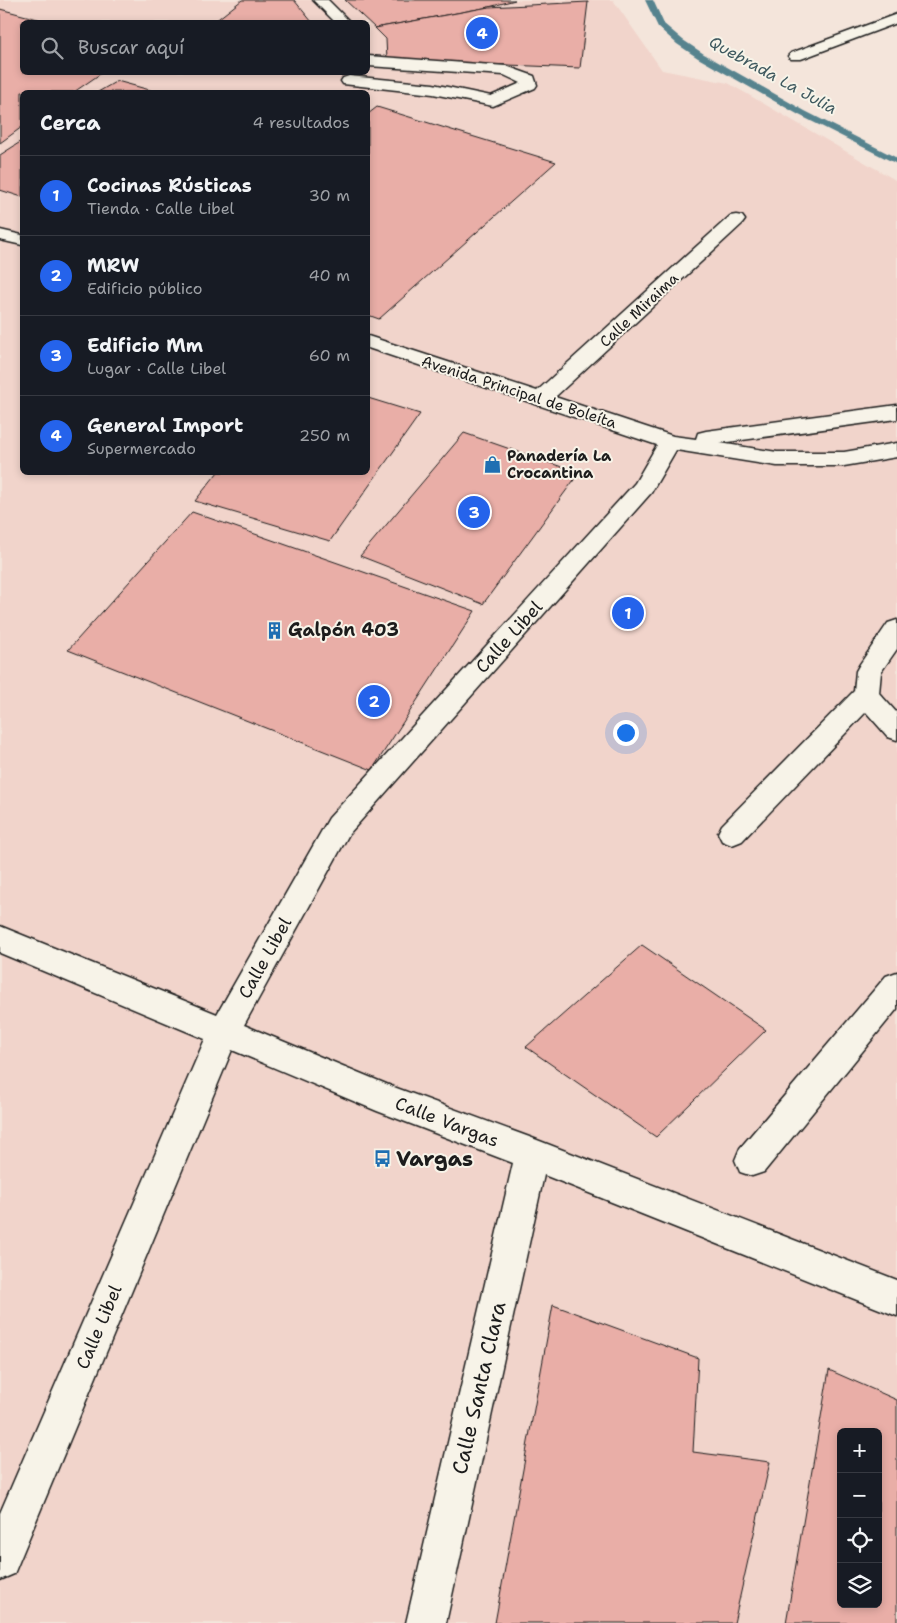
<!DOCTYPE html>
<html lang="es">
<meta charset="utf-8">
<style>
body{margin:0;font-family:"Shantell Sans",sans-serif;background:#20242c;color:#f1f3f6}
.controls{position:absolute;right:15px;bottom:15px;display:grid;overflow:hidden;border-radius:8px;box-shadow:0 2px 8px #0003}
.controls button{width:45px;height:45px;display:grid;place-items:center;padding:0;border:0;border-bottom:1px solid #363941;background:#171b24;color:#f1f3f6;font:25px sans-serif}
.you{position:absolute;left:625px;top:732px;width:18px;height:18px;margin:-12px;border:4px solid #fff;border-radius:50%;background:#1a73e8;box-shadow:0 0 0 8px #1a73e833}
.badge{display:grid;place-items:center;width:32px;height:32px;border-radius:50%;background:#2563eb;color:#fff;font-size:16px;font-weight:700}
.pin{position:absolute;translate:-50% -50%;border:2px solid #fff;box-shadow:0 1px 5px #0006}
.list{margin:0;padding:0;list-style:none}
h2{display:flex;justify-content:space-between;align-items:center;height:65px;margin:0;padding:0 20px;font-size:21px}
h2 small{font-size:16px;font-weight:400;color:#9ea1a6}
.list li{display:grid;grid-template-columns:32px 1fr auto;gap:15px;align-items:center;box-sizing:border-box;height:80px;padding:0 20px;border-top:1px solid #363941}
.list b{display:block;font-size:19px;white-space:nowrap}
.list p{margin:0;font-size:16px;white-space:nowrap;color:#9ea1a6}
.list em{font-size:16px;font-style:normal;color:#9ea1a6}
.icon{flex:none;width:28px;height:28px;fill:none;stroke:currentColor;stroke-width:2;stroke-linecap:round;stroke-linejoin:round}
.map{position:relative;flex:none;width:897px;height:1623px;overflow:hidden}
.search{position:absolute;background:#171b24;box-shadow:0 2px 8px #0003;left:20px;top:20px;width:350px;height:55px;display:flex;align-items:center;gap:12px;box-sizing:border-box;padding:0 18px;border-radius:8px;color:#9ea1a6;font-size:19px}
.panel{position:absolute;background:#171b24;box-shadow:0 2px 8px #0003;left:20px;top:90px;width:350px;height:385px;border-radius:8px}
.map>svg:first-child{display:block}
.built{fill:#f1d4cb;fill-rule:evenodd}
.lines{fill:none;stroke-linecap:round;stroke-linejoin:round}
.stream{fill:#56838e;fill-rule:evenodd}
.building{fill:#e9aea7;stroke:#1c1c1c;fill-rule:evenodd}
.minor-casing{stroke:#1c1c1c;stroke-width:3}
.minor{fill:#f7f3e8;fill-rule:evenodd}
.labels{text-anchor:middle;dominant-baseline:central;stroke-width:4;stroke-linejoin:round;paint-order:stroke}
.far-street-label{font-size:15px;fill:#1c1c1c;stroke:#f7f3e8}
.far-poi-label{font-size:15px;font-weight:bold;fill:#1c1c1c;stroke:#f7f3e8;text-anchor:start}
.far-water-label{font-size:16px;font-style:italic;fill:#3e585e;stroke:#f7f3e8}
.poi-label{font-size:18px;font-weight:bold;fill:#1c1c1c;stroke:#f7f3e8;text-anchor:start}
.street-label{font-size:18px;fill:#1c1c1c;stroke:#f7f3e8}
.near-poi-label{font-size:21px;font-weight:bold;fill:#1c1c1c;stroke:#f7f3e8;text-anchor:start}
.near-street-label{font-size:21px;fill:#1c1c1c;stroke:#f7f3e8}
</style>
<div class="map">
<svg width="897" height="1623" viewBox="0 0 897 1623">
<rect width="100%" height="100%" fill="#f4e5db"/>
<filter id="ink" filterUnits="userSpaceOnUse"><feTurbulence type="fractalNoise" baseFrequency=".02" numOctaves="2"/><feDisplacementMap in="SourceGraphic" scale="10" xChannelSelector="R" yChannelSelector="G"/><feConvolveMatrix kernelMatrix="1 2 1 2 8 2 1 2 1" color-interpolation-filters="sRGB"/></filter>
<g filter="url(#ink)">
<!-- built -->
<path class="built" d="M0,0H613L662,70L728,83L897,181V1623H0ZM22,22H368V72H22ZM22,92H368V472H22ZM841,1432H878V1604H841Z"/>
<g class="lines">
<!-- stream -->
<polygon class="stream" points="645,0 653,0 664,24 683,40 704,54 805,111 897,158 897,164 799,115 698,58 677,44 658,27"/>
</g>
<!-- building -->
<g class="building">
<polygon points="242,0 294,0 312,22 214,22"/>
<polygon points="345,0 515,0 489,7 375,28"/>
<polygon points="588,2 580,68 387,60 386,39 375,28 489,7"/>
<polygon points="0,9 49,22 22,22 22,72 103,72 74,92 22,92 22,127 0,143"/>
<polygon points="117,81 157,92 98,92"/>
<polygon points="377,107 556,162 379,319 368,315 368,114"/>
<polygon points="22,141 22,197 0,190 0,155"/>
<polygon points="368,398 420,414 330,541 195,501 218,472 368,472"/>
<polygon points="464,433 579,473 483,604 360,556"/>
<polygon points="192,512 475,611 372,770 68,650"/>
<polygon points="642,945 766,1030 656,1137 526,1047"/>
<polygon points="553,1305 698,1358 693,1452 770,1462 734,1623 495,1623"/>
<path d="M829,1370L897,1400V1623H786ZM841,1432H878V1604H841Z"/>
</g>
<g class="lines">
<defs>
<g id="minor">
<polygon points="313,0 328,0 350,22 335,22"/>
<polygon points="897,14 897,23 801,59 791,59 788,56 791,53"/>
<polygon points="368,56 506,66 534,76 537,85 535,88 493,106 433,94 343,84 341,81 343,78 349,76 433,84 491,96 521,83 504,75 368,66"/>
<polygon points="736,215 742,216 745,220 742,224 555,397 673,436 696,439 698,433 706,431 897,405 897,419 720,443 777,452 844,452 897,443 897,457 844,466 777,466 676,450 651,493 349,834 244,1025 391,1086 532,1138 897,1280 897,1316 544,1175 446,1623 406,1623 513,1163 377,1111 232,1050 14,1574 0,1580 0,1513 205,1039 0,953 0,926 217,1014 329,818 635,483 657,445 368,348 368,336 537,391 730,216"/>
<polygon points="0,230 22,235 22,245 0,240"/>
<polygon points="897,620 897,649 881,672 879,693 897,713 897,740 888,737 866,712 742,841 732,845 722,841 718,833 722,825 854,691 856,671 860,664 888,623"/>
<polygon points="897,972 897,1009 764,1172 752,1176 740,1172 735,1160 740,1148 886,976"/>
</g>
</defs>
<!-- minor casing -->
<use href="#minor" class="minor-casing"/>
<!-- minor -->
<use href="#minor" class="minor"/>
</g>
</g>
<!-- icons -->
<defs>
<symbol id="shop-bare" viewBox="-9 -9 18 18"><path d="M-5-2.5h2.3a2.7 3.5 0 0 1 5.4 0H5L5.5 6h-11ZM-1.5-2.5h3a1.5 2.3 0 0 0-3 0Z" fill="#1f6fb2" stroke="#f7f3e8" stroke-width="2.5" paint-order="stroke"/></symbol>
<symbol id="building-bare" viewBox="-9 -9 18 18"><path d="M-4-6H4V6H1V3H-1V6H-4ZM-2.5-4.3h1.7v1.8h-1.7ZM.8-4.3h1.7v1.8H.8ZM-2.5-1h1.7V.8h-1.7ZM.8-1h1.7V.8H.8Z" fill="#1f6fb2" stroke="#f7f3e8" stroke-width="2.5" paint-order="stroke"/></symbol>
<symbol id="bus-bare" viewBox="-9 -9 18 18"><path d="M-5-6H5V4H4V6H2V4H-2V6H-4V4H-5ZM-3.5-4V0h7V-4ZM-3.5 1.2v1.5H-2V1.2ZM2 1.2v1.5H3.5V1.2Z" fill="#1f6fb2" stroke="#f7f3e8" stroke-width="2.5" paint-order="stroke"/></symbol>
</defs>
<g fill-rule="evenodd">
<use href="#shop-bare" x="480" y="452" width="25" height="25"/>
<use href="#building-bare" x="262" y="618" width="25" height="25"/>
<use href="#bus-bare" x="370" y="1146" width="25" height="25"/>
</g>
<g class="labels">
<!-- far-street labels -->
<g class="far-street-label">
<text transform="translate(639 310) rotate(-43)">Calle Miraima</text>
<text transform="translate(519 392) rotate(18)">Avenida Principal de Boleíta</text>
</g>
<!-- far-poi labels -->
<g class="far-poi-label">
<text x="507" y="456">Panadería La<tspan x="507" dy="17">Crocantina</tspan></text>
</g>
<!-- far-water labels -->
<g class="far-water-label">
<text transform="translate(773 75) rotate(29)">Quebrada La Julia</text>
</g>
<!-- poi labels -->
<g class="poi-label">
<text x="288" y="630">Galpón 403</text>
</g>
<!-- street labels -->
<g class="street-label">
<text transform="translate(509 637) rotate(-48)">Calle Libel</text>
<text transform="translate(265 958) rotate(-61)">Calle Libel</text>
<text transform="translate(447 1122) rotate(21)">Calle Vargas</text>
<text transform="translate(99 1327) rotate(-67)">Calle Libel</text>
</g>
<!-- near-poi labels -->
<g class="near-poi-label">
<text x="396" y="1159">Vargas</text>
</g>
<!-- near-street labels -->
<g class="near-street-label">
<text transform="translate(479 1388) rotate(-77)">Calle Santa Clara</text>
</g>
</g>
</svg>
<div class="controls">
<button>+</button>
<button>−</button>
<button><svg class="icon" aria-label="locate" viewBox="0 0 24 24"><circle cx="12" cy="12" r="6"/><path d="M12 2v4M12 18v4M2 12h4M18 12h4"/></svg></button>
<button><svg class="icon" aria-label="layers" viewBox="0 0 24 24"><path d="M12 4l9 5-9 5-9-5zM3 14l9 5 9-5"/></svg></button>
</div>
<div class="you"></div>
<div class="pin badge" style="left:628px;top:613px">1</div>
<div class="pin badge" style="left:374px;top:701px">2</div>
<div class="pin badge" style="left:474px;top:512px">3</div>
<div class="pin badge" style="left:482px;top:33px">4</div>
<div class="search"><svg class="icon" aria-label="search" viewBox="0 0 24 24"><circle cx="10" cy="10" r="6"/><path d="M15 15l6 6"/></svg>Buscar aquí</div>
<section class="panel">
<h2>Cerca<small>4 resultados</small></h2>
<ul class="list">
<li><span class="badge">1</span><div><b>Cocinas Rústicas</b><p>Tienda · Calle Libel</p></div><em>30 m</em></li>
<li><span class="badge">2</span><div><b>MRW</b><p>Edificio público</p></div><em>40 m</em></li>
<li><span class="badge">3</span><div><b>Edificio Mm</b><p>Lugar · Calle Libel</p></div><em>60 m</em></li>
<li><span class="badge">4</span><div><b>General Import</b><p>Supermercado</p></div><em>250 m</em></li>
</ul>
</section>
</div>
